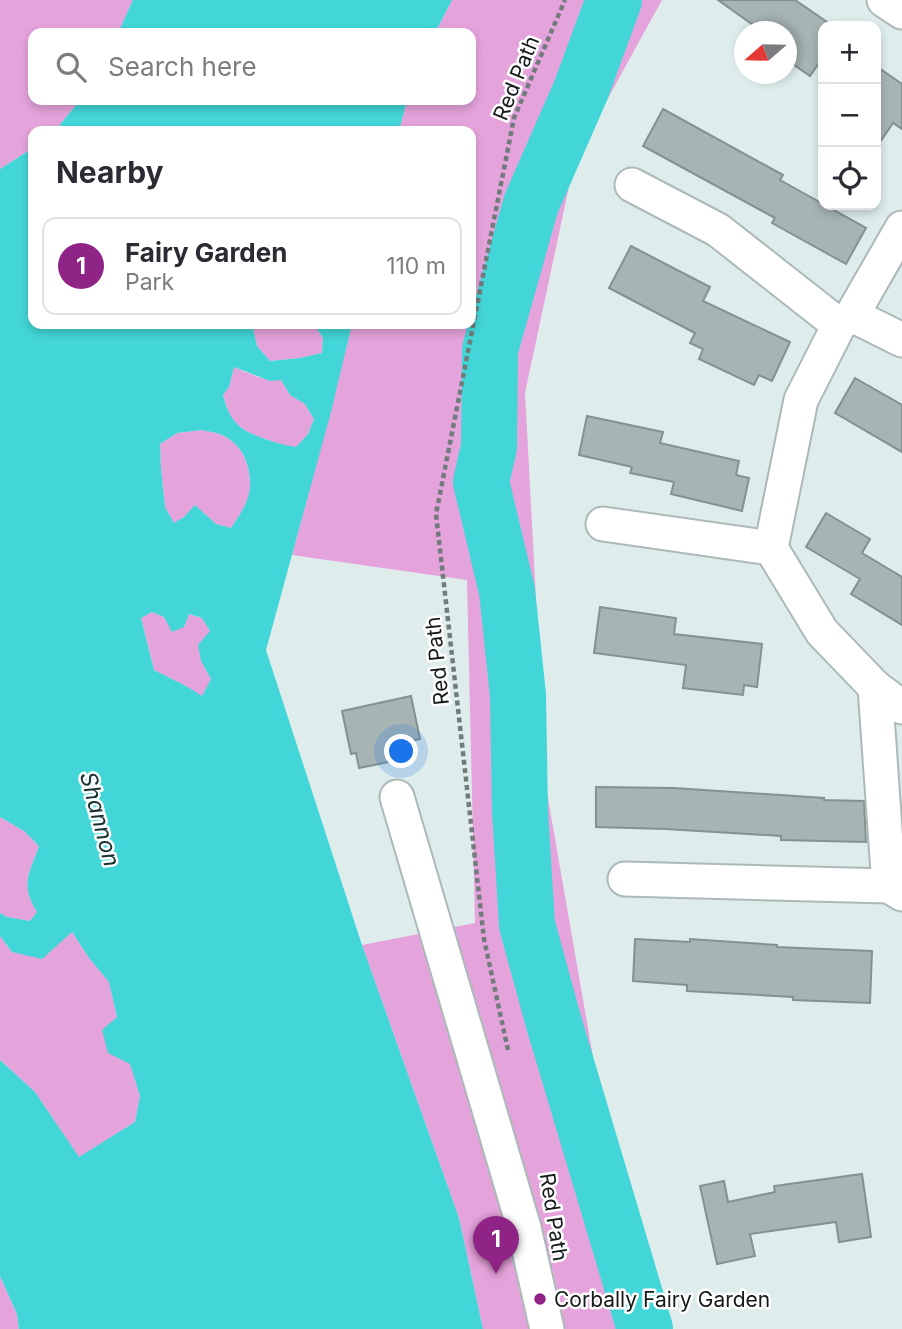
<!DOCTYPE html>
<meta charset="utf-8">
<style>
body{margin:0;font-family:Inter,sans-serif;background:#f2f2f3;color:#2b2b33}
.controls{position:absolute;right:21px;top:21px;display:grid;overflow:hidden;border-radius:14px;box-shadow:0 4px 10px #0003}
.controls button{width:63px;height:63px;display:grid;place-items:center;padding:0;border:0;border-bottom:2px solid #e1e1e2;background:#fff;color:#2b2b33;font:35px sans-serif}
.compass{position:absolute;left:734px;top:21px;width:63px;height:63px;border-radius:50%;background:#fff;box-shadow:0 4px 10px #0003;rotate:250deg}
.you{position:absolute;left:402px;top:752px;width:24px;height:24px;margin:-18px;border:5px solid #fff;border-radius:50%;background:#1a73e8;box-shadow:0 0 0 10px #1a73e833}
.badge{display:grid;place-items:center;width:46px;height:46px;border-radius:50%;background:#8f2386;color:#fff;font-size:23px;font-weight:700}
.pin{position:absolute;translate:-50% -58px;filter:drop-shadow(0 2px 4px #0008)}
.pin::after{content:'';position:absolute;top:37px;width:24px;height:21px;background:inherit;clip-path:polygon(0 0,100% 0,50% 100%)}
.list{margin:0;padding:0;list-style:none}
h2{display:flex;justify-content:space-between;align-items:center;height:91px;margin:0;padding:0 28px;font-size:30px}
h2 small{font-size:23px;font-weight:400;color:#7c7c81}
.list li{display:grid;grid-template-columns:46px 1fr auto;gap:21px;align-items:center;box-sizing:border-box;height:98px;margin:0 14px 14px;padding:0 14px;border:2px solid #e1e1e2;border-radius:14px}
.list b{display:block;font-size:26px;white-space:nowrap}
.list p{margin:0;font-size:23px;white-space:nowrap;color:#7c7c81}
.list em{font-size:23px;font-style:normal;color:#7c7c81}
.icon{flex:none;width:38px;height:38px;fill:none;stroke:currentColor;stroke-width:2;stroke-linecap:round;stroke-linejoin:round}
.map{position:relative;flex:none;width:902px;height:1329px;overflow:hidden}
.search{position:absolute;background:#fff;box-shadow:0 4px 10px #0003;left:28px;top:28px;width:448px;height:77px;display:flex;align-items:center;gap:18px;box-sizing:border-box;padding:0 24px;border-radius:14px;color:#7c7c81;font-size:26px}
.panel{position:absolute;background:#fff;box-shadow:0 4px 10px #0003;left:28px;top:126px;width:448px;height:203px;border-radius:14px}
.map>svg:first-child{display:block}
.green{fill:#e5a3db}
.water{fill:#43d6d8;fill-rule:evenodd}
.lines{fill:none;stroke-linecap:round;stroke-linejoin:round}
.river{stroke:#43d6d8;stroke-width:56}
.building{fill:#a7b4b4;stroke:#849191;stroke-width:2}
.street-casing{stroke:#acb9b9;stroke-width:37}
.path{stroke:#727b7b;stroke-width:4.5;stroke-dasharray:5 3.5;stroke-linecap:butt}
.street{stroke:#fff;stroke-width:33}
.poi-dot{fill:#8f2386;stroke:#fff;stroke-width:2.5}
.labels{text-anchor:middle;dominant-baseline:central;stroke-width:5;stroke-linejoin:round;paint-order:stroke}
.street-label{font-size:21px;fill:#151a1a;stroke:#fff}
.poi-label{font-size:21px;fill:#151a1a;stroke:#fff;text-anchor:start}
.water-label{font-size:23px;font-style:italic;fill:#193232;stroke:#fff}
</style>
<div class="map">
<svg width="902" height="1329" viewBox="0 0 902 1329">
<rect width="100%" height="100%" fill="#deecec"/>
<!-- green -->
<g class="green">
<polygon points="0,0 133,0 118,33 33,33 33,100 80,100 55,131 33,131 33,148 0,169"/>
<polygon points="452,0 662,0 575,158 525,393 546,787 613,1172 664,1329 483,1329 459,1218 362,945 475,923 467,580 292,555 330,412 352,324 471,324 471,131 399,131 407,100 471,100 471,33 435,33"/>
<polygon points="252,324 316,324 315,326 323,338 322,353 300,358 270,361 257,346"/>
<path d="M234,367C250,374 264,381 281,380L290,395L305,404L314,419L308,434L296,448C282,445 247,435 238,425C229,416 226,406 223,394L229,387Z"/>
<path d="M202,430C209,432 218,432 224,436C243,445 251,467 250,488C249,502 239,516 231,528L216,524L196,506L184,517L174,524L165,507L161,469L160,444L177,433Z"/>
<polygon points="152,612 164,617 173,632 188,614 202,618 210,631 201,661 211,679 202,697 186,686 154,670 141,618"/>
<path d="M0,817L24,831L39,846C29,874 20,885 37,912L30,921L7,917L0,913Z"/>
<polygon points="72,932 89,958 109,982 117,1017 140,1096 135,1122 79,1158 35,1092 0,1060 0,936 12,952"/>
<polygon points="0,1276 17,1314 19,1329 0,1329"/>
</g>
<!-- water -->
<g class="water">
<polygon points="133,0 452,0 435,33 118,33"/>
<polygon points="80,100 407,100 399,131 55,131"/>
<path d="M33,148V324H252L257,346L270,361L300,358L322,353L323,338L315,326L316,324H352L331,412L266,650L362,945L459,1218L483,1329H19L17,1314L0,1276V1060L35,1092L79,1157L135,1122L140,1096L130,1064L108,1053L102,1030L117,1017L109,982L89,958L72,932L42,959L12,952L0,936V913L7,917L30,921L37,912C20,885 29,874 39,846L24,831L0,817V169ZM234,367L270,381L281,380L290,395L305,404L314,419L308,434L296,447C282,445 247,435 238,425C229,416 226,406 223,395L229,387ZM202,430C209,432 217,432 224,436C243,445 251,467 250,487C249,502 239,516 231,528L216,524L195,505L184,517L174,523L165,507L161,469L160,444L177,433ZM152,612L164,617L172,632L184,627L189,614L202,618L210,631L198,645L201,661L211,679L202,696L186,686L154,670L141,618Z"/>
</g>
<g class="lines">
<!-- river -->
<polyline class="river" points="614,0 581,90 531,204 490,350 489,447 481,482 507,591 518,695 520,811 527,925 553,1020 645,1329"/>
</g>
<!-- building -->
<g class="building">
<polygon points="718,0 795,0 833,26 823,26 823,57 810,76 787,60 787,32 763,32"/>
<polygon points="876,66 902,84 902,129 893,123 876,148"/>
<polygon points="663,109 783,175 780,180 866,228 846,264 772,223 775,218 643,146"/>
<polygon points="631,246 710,287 703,301 790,342 772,381 759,375 754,385 699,359 703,349 690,343 695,333 609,288"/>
<polygon points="855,378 902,405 902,452 835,413"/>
<polygon points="587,416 663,432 660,443 739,461 736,475 749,478 742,511 671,494 674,482 630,473 632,467 579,455"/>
<polygon points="826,513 870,539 862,553 902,577 902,625 851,594 860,579 806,547"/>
<polygon points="600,607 676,618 674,634 762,644 757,687 744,685 743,695 683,688 686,665 594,653"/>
<polygon points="411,696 420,739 386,747 389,762 359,768 356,753 351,754 342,711"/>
<polygon points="596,787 674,788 824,798 824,800 864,801 866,842 781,840 781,836 666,829 596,827"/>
<polygon points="635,939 690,942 690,939 777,945 777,947 872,951 870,1003 793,1000 793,997 687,991 687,985 633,981"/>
<polygon points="862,1174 871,1237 839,1242 836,1222 750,1234 755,1256 717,1264 700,1186 724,1181 728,1202 775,1192 774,1186"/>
</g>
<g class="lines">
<defs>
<g id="street">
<polyline points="884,0 902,12"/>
<polyline points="632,185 718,230 839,325"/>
<polyline points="902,228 852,315 839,325 801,400 771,548 822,632 875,687 902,707"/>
<polyline points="852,315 902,340"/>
<polyline points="603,524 771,548"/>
<polyline points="875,687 889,886 902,894"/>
<polyline points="397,797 524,1228 547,1329"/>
<polyline points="625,879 889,886"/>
</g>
</defs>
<!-- street casing -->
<use href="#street" class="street-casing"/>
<!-- path -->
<polyline class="path" points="508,1050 484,939 436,514 514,118 565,0"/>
<!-- street -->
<use href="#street" class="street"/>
</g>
<!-- markers -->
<circle class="poi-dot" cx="540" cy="1299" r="7"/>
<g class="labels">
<!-- street labels -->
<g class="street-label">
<text transform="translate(516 78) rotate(-68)">Red Path</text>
<text transform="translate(437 661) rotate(-96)">Red Path</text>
<text transform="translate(554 1217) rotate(81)">Red Path</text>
</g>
<!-- poi labels -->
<g class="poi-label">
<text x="554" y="1299">Corbally Fairy Garden</text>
</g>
<!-- water labels -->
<g class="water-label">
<text transform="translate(100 819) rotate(75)">Shannon</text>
</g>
</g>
</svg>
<div class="controls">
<button>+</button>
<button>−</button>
<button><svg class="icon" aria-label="locate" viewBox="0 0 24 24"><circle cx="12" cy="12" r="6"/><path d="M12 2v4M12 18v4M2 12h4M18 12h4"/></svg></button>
</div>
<svg class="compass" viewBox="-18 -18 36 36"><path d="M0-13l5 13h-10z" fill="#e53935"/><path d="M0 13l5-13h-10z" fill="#7c7c81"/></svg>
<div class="you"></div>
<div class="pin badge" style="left:496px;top:1274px">1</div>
<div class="search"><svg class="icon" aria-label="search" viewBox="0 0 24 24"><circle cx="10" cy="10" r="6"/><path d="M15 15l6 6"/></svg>Search here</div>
<section class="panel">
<h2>Nearby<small></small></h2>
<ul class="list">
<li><span class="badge">1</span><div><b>Fairy Garden</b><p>Park</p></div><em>110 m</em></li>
</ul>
</section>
</div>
